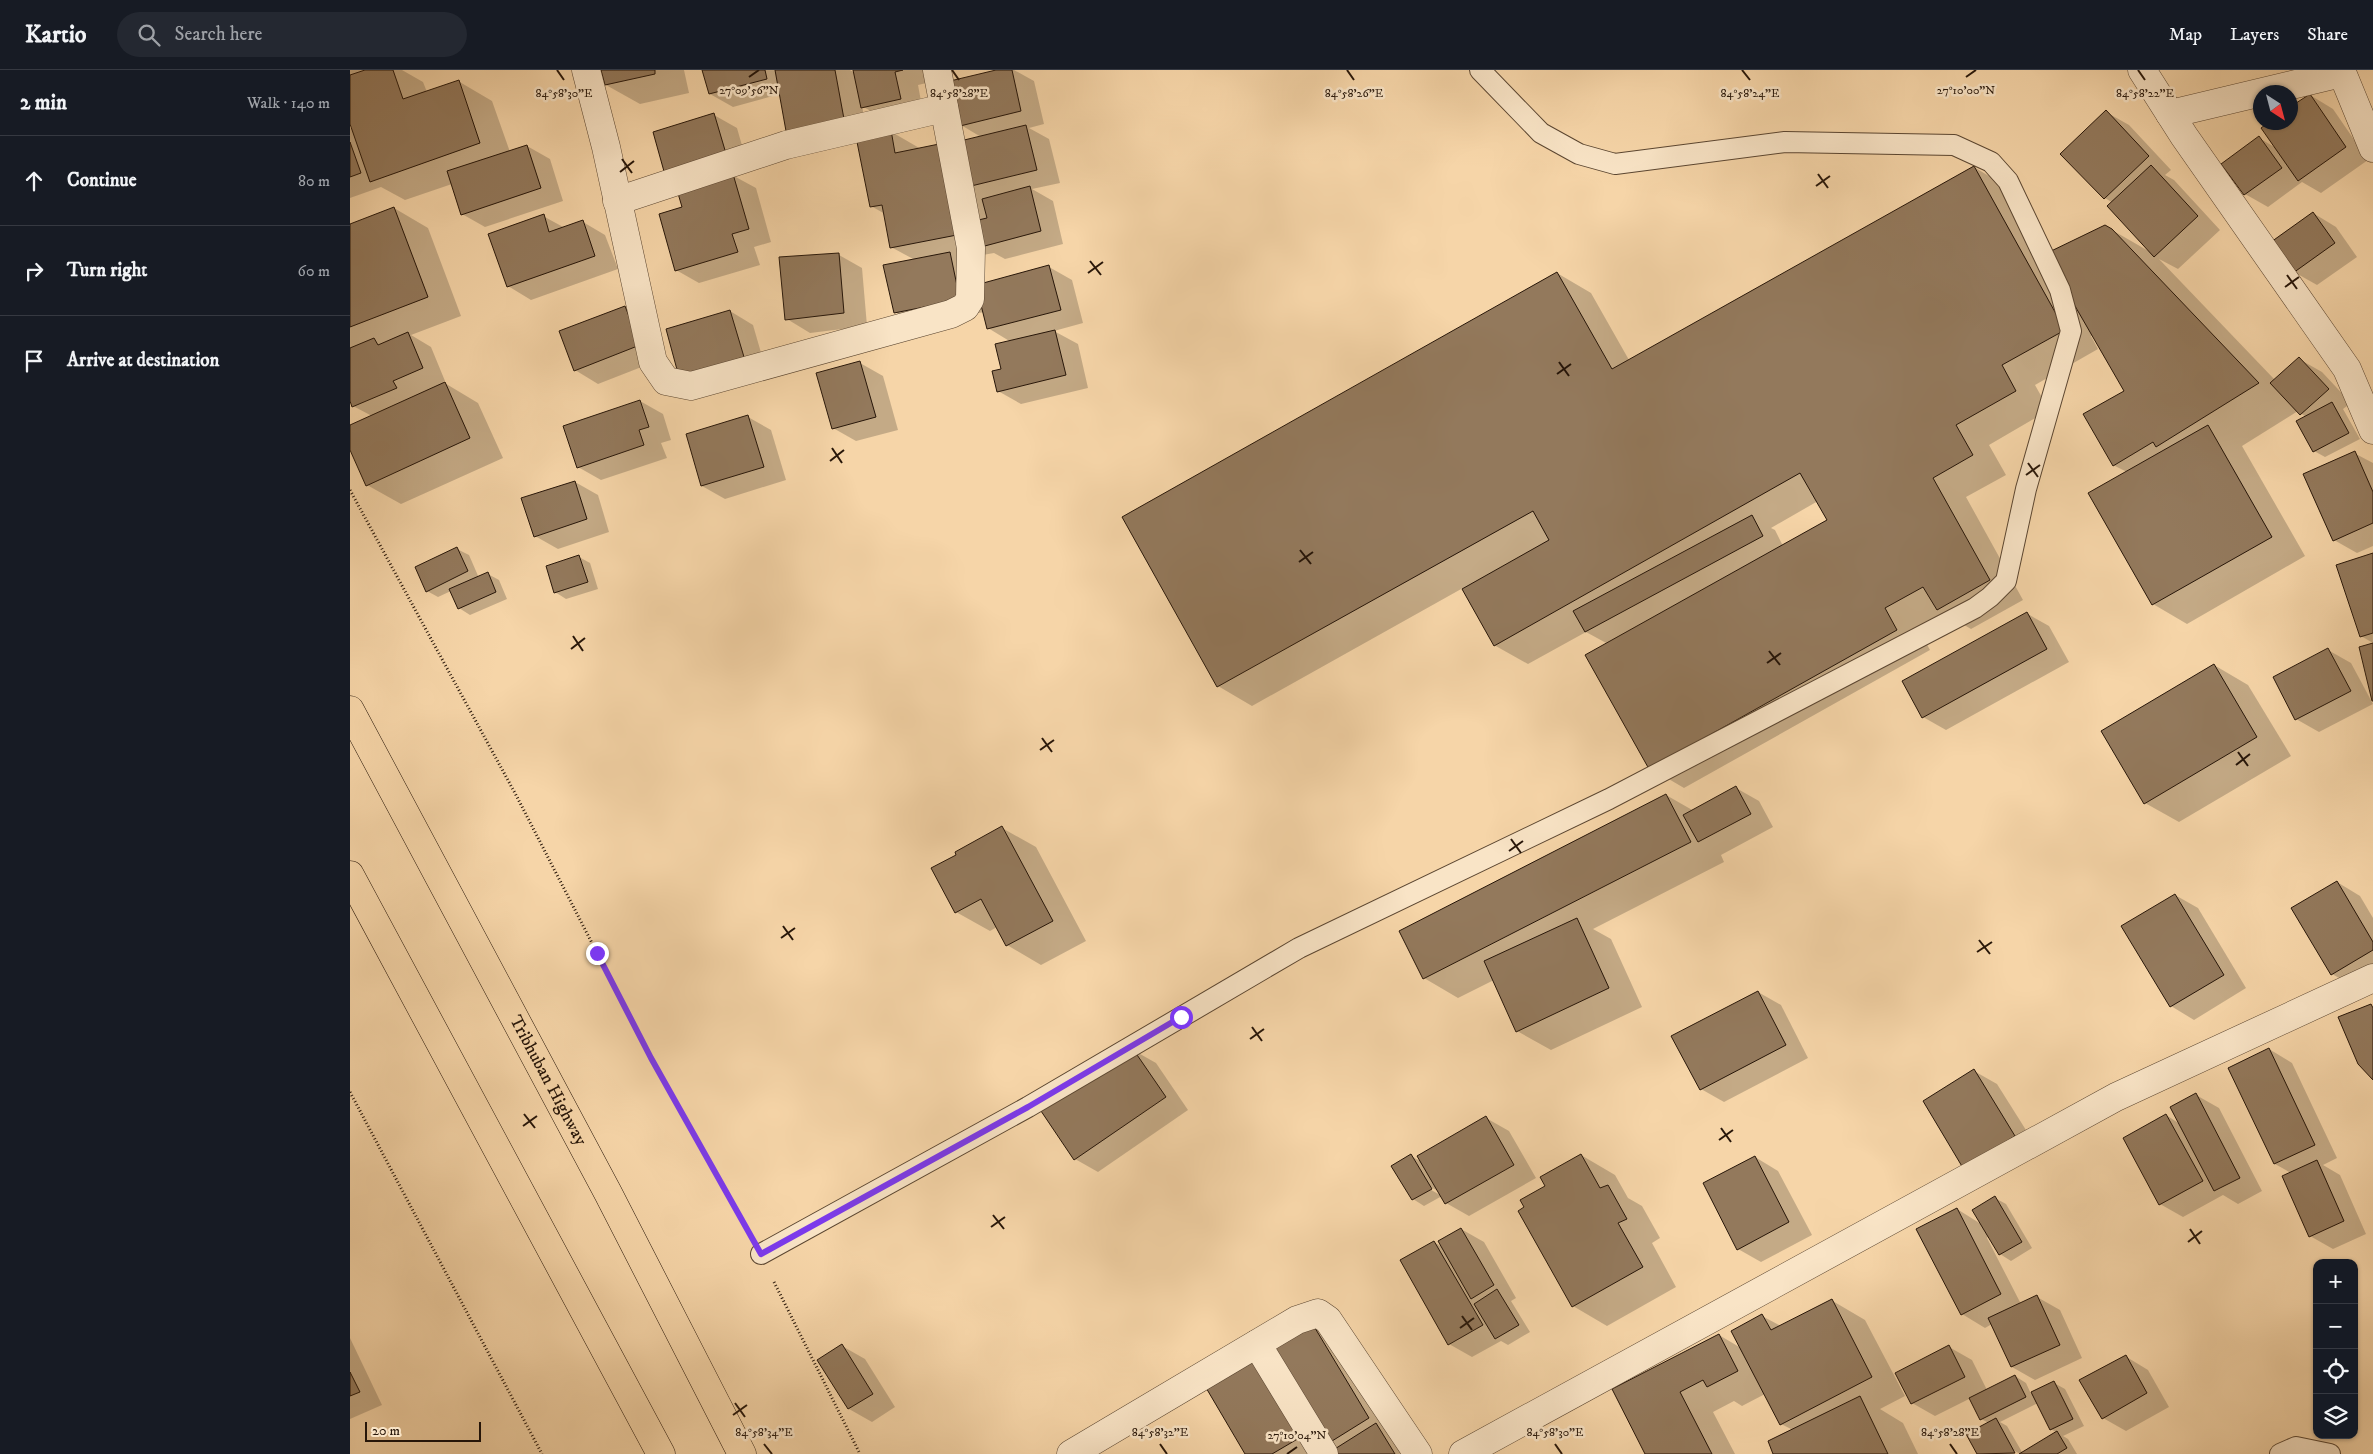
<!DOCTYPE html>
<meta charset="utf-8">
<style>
body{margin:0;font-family:"IM FELL DW Pica",serif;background:#242831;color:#f1f3f6}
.controls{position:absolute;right:15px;bottom:15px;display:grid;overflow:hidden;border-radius:10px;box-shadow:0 1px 4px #0004}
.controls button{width:45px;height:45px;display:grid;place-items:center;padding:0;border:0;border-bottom:1px solid #363941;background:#171b24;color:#f1f3f6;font:25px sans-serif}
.compass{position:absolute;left:1903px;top:15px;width:45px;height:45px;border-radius:50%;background:#171b24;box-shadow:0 1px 4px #0004;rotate:144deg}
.scale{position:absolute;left:15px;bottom:12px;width:116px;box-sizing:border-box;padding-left:5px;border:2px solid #271609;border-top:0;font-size:14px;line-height:18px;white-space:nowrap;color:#271609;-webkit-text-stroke:4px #f9e4c6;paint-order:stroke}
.stop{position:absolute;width:15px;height:15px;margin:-11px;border:4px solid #7c3aed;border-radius:50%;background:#fff}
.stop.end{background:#7c3aed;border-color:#fff;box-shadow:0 1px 5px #0008}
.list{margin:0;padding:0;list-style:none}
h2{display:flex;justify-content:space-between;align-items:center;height:65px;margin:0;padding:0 20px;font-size:21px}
h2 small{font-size:16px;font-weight:400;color:#9ea1a6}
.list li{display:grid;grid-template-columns:32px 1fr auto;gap:15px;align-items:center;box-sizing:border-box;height:90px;padding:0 20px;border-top:1px solid #363941}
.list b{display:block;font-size:19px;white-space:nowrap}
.list em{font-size:16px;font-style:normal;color:#9ea1a6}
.icon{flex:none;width:28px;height:28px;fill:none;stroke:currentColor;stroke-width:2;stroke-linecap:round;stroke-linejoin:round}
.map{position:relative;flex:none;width:2023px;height:1384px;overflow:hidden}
header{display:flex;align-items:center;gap:30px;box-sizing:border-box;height:70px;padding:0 25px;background:#171b24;border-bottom:1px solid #363941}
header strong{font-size:24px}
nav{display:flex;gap:28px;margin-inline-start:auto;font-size:18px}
.search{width:350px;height:45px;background:#242831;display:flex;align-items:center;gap:12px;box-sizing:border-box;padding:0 18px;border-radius:28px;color:#9ea1a6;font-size:19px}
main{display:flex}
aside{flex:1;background:#171b24}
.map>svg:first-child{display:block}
.shadow{fill:#0003;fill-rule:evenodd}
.building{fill:#93795c;stroke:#271609}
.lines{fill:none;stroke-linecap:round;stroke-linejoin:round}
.service-casing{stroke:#5b4631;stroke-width:22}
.minor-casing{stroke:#5b4631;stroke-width:29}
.trunk-casing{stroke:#271609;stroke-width:29}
.path{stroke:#271609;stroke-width:3;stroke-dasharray:1 2.5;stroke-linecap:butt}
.service{stroke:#f9e4c6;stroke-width:20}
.minor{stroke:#f9e4c6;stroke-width:28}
.trunk{stroke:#f6d5a8;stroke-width:28}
.route{stroke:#7c3aed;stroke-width:6}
.ticks{fill:none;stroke:#271609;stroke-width:2}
.labels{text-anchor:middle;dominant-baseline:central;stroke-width:5;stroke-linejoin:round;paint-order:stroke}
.street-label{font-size:18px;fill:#271609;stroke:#f9e4c6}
.ticks-label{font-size:12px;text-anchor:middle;fill:#271609;stroke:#f9e4c6;stroke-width:5;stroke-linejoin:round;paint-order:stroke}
</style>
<header>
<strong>Kartio</strong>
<div class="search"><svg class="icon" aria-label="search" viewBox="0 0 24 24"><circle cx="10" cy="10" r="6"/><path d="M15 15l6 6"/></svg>Search here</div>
<nav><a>Map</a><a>Layers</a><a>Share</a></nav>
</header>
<main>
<aside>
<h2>2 min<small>Walk · 140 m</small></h2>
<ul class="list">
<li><svg class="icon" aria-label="ahead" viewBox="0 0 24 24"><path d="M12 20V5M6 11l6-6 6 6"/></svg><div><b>Continue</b></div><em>80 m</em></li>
<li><svg class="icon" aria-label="right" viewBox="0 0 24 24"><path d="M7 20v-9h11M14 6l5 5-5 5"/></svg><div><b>Turn right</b></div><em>60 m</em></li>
<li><svg class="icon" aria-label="arrive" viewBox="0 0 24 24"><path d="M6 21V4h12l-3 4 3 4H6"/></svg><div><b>Arrive at destination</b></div></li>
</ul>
</aside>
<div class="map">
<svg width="2023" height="1384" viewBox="0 0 2023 1384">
<rect width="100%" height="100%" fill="#f6d5a8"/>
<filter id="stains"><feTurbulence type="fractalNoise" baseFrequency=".004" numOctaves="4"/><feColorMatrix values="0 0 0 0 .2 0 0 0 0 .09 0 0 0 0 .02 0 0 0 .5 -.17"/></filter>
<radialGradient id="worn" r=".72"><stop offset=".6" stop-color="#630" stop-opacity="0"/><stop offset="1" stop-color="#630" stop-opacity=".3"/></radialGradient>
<!-- shadow -->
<g class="shadow">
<polygon points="0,0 52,0 73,12 77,22 108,11 142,31 160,82 177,76 200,89 213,131 135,157 112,144 102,114 55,130 31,117 0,128 0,58 3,59 0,50"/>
<polygon points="253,0 334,0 339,23 290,34 256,15"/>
<polygon points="354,0 500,0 505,3 504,0 583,0 585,11 568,15 573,42 536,50 512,36 517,62 430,24 383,37 360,24"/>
<polygon points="652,0 664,0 684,11 694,54 679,58 699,69 710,113 682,119 703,131 713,174 655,189 644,183 610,189 627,216 699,197 722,210 733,253 704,261 728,274 738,318 671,334 648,321 661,272 638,258 634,242 568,255 545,242 565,190 541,177 535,144 521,136 540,61 571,79 631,67 611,55"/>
<polygon points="1960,25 1983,39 2018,90 1971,123 1952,112 1918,137 1895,124 1909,68 1926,78"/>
<path d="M1756,42L1779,55L1821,100L1815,105L1824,110L1870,160L1828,199L1809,189L1925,310L1949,289L1972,302L2001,333L1993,339L2010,369L1975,387L1964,381L1956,347L1948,341L1892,376L1955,486L1837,554L1803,534L1777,402L1763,395L1775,321L1743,265L1741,266L1748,279L1685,315L1699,340L1639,375L1656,405L1616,427L1673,530L1621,559L1594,543L1568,558L1580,580L1334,718L1300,698L1258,574L1236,562L1178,594L1144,575L1113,518L902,636L868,616L773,447L1207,203L1241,223L1279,290L1624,97L1657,117L1696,185L1755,156L1802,183L1763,133L1755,128ZM1468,431L1478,450L1433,476L1425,460L1421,458Z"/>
<polygon points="364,45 387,58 399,100 382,105 406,118 421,172 404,177 410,195 349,213 326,200 333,138"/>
<polygon points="44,138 78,158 111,246 61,265 81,277 95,311 93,312 128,333 153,388 51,434 17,415 0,377 0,357 22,346 3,336 0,328 0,155"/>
<polygon points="1963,143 1986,157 2007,187 1967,215 1944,202"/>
<polygon points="193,146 215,158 233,152 255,165 268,199 181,230 158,216"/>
<polygon points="489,185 512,198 517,256 460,263 437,249"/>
<polygon points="275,237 298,250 312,289 248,314 225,300"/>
<polygon points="380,241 403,255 416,300 353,319"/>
<polygon points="510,293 533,306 548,360 506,371 483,358"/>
<polygon points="290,331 313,344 321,370 311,373 317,388 251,410 228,397"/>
<polygon points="398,347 421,360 436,410 375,429 352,416"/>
<polygon points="2004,383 2023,393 2023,476 2007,483 1984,470"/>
<polygon points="225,412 248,425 259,462 208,479 185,466"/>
<polygon points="107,479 119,485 129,508 138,504 149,510 157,529 120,545 109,538 101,521 88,527 77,521"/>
<polygon points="2023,484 2023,573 2011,566"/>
<polygon points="229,487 240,493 248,519 216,529 205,522"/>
<polygon points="1676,543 1699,556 1719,592 1596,660 1573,647"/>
<polygon points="1978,580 2001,593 2023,634 1969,662 1946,649"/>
<polygon points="1864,595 1898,615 1941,686 1829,752 1795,733"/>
<polygon points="1386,718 1409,731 1423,757 1371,785 1374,792 1243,859 1261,869 1292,937 1201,980 1167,961 1144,910 1108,928 1074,908 1316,725 1344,741"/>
<polygon points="652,758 686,777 736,871 691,895 657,875 647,857 640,861 606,842 608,785"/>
<polygon points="1987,812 2010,826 2023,848 2023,907 2005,917 1982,904"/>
<polygon points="1825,825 1848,838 1896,918 1844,950 1821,936 1773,856"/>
<polygon points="1408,922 1431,935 1458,988 1374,1032 1351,1019"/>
<polygon points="1919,979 1942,993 1987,1088 1973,1095 1990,1105 2016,1164 1983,1179 1960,1166 1941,1103 1925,1094"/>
<polygon points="783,980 806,993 838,1040 748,1102 725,1089"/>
<polygon points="1624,1001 1647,1014 1688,1079 1637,1110"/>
<polygon points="1846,1025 1869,1038 1912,1121 1888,1134 1873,1125 1833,1147 1810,1134 1816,1045 1830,1054"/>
<path d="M1136,1048L1159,1061L1186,1108L1119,1146L1096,1133L1092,1126L1074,1136L1063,1129L1061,1086L1072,1092ZM1077,1115L1090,1122V1125L1076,1117Z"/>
<polygon points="1231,1085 1265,1105 1278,1128 1292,1136 1310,1168 1302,1173 1326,1217 1257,1256 1223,1236 1170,1141"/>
<polygon points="1405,1087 1428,1101 1462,1165 1411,1192 1388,1179"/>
<polygon points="1645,1128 1656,1134 1682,1178 1661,1191 1650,1184 1639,1166 1637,1168 1671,1234 1687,1227 1710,1240 1732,1288 1685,1310 1662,1297 1642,1254 1635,1258 1612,1244 1607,1139 1631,1154"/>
<polygon points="1111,1159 1134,1172 1166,1228 1161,1231 1180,1262 1158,1275 1151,1271 1122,1287 1099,1274 1084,1172 1092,1177"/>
<polygon points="1481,1230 1515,1250 1555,1326 1530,1339 1553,1353 1568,1384 1426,1384 1443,1360 1431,1354 1415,1324 1392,1336 1384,1331 1363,1342 1385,1384 1297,1384 1264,1320 1369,1265 1391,1278 1412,1246 1431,1256"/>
<polygon points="962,1255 985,1268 1059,1384 896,1384"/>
<polygon points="0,1268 32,1335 0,1349"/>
<polygon points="492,1276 515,1289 545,1337 522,1352 499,1339 468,1290"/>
<path d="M1599,1277L1622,1290L1637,1320L1665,1306L1676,1313L1681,1324L1704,1313L1715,1319L1734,1356L1713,1366L1718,1369L1727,1384H1670L1660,1378L1659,1381L1665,1384H1628L1618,1365L1639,1353L1631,1349L1621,1328L1585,1346L1562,1333ZM1688,1333L1701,1359L1707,1363L1672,1382L1657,1356L1650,1352Z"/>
<polygon points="1775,1286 1798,1300 1819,1337 1776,1361 1753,1348"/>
</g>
<!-- building -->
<g class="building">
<polygon points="15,0 43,0 53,29 109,10 130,73 20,112 0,54 0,5"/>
<polygon points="251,0 305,0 305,4 255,15"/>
<polygon points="352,0 415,0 417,9 359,24"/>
<polygon points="425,0 485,0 494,49 436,61"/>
<polygon points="503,0 553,0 545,2 551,29 511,38"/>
<polygon points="646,0 662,0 671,41 610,56 600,11"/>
<polygon points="1960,24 1996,77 1948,111 1911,58 1919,52 1940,52 1940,37"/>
<polygon points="1756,40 1799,86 1754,129 1710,84"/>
<polygon points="364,43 377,87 315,105 303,62"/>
<polygon points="676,55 687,100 617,117 606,72"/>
<polygon points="541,60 545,83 594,73 612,164 540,178 532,135 520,137 506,67"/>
<polygon points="1909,66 1932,98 1894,125 1871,94"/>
<polygon points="0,72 11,103 0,107"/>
<polygon points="177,75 191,118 111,145 97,101"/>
<polygon points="1801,95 1848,146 1804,187 1757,136"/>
<polygon points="1624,96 1715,260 1652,295 1666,321 1606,355 1623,385 1583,408 1640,510 1587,540 1573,517 1535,538 1547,560 1299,699 1235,585 1477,450 1450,403 1144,576 1112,519 1199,470 1183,441 867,617 772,447 1207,202 1262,299"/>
<polygon points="383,104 399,159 382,164 388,182 325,201 309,144 332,137 327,120"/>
<polygon points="680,116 691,161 631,177 624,151 637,148 632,129"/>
<polygon points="44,137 78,227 0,257 0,154"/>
<polygon points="1963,142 1985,173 1943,203 1921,172"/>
<polygon points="194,144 199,162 233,150 245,186 157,217 138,164"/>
<polygon points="1755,155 1762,159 1909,313 1806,377 1803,372 1763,396 1733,344 1774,321 1695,184"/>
<polygon points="600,182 610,230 544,243 533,195"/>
<polygon points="489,183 494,243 435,250 429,187"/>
<polygon points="699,195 711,240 637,259 626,215"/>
<polygon points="275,236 290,275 224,301 209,261"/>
<polygon points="380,240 394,287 329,307 316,259"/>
<polygon points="705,260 716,305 647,322 642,301 651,299 645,274"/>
<polygon points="58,262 73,298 43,311 47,318 2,337 0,331 0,278 24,268 28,275"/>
<polygon points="1949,287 1979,319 1950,345 1920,313"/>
<polygon points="510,291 526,347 482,359 466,303"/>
<polygon points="95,312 120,368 16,416 0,380 0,355"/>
<polygon points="290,330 299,357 289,360 294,375 227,398 213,356"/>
<polygon points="1982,332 1999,363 1963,382 1946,351"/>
<polygon points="398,345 414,397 351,416 336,364"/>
<polygon points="1858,355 1922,467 1802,535 1738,423"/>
<polygon points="2005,381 2023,422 2023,453 1983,471 1953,404"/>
<polygon points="225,411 237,449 184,467 171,428"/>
<polygon points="1402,445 1413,466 1235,562 1223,541"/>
<polygon points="107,477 118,501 76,522 65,497"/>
<polygon points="2023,483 2023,563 2010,567 1986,495"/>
<polygon points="229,485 238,512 204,523 196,496"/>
<polygon points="138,502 146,522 108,539 99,519"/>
<polygon points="1677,542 1697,579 1572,648 1552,611"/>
<polygon points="2023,573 2023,631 2022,631 2009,577"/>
<polygon points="1978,578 2001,621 1945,650 1923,607"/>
<polygon points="1864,594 1907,667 1794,734 1751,661"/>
<polygon points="1386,716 1401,744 1348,772 1333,745"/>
<polygon points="1316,724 1341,772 1073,909 1049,861"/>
<polygon points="652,756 703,851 656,876 631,829 605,843 581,798 606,785 605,782"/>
<polygon points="1987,811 2023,872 2023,880 1981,905 1941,838"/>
<polygon points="1825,824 1874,905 1820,937 1771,856"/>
<polygon points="1227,848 1259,918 1166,962 1134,891"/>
<polygon points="1408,921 1436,975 1350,1020 1321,966"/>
<polygon points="2021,934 2023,938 2023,1010 2008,994 1988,947"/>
<polygon points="1919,978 1965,1075 1924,1094 1878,998"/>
<polygon points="783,979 816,1027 724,1090 691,1041"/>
<polygon points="1624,999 1665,1066 1613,1098 1573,1031"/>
<polygon points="1846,1023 1890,1108 1864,1121 1820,1037"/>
<polygon points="1816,1044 1853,1111 1809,1135 1773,1068"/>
<polygon points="1136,1046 1164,1095 1095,1134 1067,1086"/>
<polygon points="1061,1084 1082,1119 1062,1130 1041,1096"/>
<polygon points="1231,1084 1250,1118 1258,1115 1277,1149 1268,1153 1293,1197 1222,1237 1168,1141 1174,1137 1170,1130 1195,1116 1190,1107"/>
<polygon points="1405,1086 1439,1152 1387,1180 1353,1113"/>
<polygon points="1967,1090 1994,1151 1959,1167 1932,1106"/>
<polygon points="1645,1126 1672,1172 1649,1185 1622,1140"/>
<polygon points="1607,1138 1651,1224 1611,1245 1566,1159"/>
<polygon points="1111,1158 1144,1215 1121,1229 1088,1171"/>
<polygon points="1084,1171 1133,1255 1098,1275 1050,1190"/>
<polygon points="1147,1219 1169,1255 1145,1269 1124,1234"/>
<polygon points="1687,1225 1710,1275 1661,1297 1638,1248"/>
<polygon points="1482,1229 1522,1307 1430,1355 1381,1261 1412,1244 1421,1260"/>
<polygon points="962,1253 1019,1348 974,1376 916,1281"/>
<polygon points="1369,1264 1388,1301 1357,1317 1353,1310 1330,1322 1362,1384 1295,1384 1262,1319"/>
<polygon points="492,1274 523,1324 498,1339 467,1290"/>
<polygon points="1599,1275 1615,1307 1561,1334 1545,1303"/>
<polygon points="910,1285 956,1364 922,1384 895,1384 855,1316"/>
<polygon points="1776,1285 1797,1323 1752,1349 1729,1310"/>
<polygon points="0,1302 10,1322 0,1326"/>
<polygon points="1665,1305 1676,1327 1630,1350 1619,1328"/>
<polygon points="1704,1311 1723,1349 1700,1360 1681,1322"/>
<polygon points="1510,1326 1538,1384 1423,1384 1418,1371"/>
<polygon points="1646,1348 1665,1383 1627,1384 1616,1364"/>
<polygon points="1026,1353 1045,1384 981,1384 980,1382"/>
<polygon points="1707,1361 1717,1378 1707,1384 1669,1384"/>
</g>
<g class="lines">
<defs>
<g id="service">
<polyline points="411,1184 678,1037 949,878 1259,729 1625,538 1640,527 1656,511 1676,419 1721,261 1710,220 1658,111 1641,92 1604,75 1435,72 1265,94 1229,84 1191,63 1130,0"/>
<polyline points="1930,1384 1946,1377 1980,1384"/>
</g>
<g id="minor">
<polyline points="236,0 256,77 303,292 316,311 341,316 601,244 615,237 620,229 621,178 587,0"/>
<polyline points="1792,0 1834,66 1997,299 2023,360"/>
<polyline points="1991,0 2023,78"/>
<polyline points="1820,44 1992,3"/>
<polyline points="267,131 436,75 594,38"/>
<polyline points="907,1274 974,1384"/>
<polyline points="721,1384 947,1250 968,1243 978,1250 1068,1384"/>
<polyline points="1113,1384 1766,1027 2023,908"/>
</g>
<g id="trunk">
<path id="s1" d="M0,640L258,1123L392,1384"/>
<polyline points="0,805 311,1384"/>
</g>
</defs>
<!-- service casing -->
<use href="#service" class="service-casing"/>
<!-- minor casing -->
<use href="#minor" class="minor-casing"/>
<!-- trunk casing -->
<use href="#trunk" class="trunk-casing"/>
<!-- path -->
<g class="path">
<polyline points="0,420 166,725 301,988 396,1158"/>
<polyline points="0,1022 192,1384"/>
<polyline points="424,1212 510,1384"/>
</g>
<!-- service -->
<use href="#service" class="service"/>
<!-- minor -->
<use href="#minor" class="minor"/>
<!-- trunk -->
<use href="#trunk" class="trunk"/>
</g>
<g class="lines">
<!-- route -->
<polyline class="route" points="247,883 301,988 411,1184 678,1037 831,947"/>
</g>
<!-- ticks -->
<path class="ticks" d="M207,0L214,10M602,0L609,10M997,0L1004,10M1392,0L1400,10M1788,0L1795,10M399,7L409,0M1616,7L1626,0M272,89L282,103M270,102L284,91M1468,104L1478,118M1466,116L1480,106M740,191L751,205M738,203L753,192M1937,205L1947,219M1935,217L1949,207M1209,292L1219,306M1207,304L1221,294M482,378L492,393M480,391L494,380M1678,393L1688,407M1676,405L1690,395M950,480L961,494M949,492L963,482M223,566L233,581M221,579L235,568M1419,581L1430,595M1417,593L1431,583M692,668L702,682M690,680L704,670M1888,682L1898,696M1886,695L1900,684M1161,769L1171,783M1159,781L1173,771M433,856L443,870M431,868L445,858M1629,870L1640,884M1627,882L1642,872M902,957L912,971M900,969L914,959M174,1044L185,1058M173,1056L187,1046M1371,1058L1381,1072M1369,1070L1383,1060M643,1145L654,1159M641,1157L655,1147M1840,1159L1850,1174M1838,1172L1852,1161M1112,1246L1122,1260M1110,1258L1124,1248M385,1333L395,1347M383,1345L397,1335M414,1374L422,1384M810,1374L817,1384M1205,1374L1212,1384M1600,1374L1607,1384M937,1384L947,1377"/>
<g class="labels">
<!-- street labels -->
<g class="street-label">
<text stroke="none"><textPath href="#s1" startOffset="420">Tribhuban Highway</textPath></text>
</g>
</g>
<g class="ticks-label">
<text x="399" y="24">27°09'56"N</text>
<text x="1616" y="24">27°10'00"N</text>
<text x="214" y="27">84°58'30"E</text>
<text x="609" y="27">84°58'28"E</text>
<text x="1004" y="27">84°58'26"E</text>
<text x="1400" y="27">84°58'24"E</text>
<text x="1795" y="27">84°58'22"E</text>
<text x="414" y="1366">84°58'34"E</text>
<text x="810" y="1366">84°58'32"E</text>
<text x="1205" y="1366">84°58'30"E</text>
<text x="1600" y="1366">84°58'28"E</text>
<text x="947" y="1369">27°10'04"N</text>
</g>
<rect width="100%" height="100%" filter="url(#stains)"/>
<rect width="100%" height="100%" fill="url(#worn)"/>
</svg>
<div class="controls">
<button>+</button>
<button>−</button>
<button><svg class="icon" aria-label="locate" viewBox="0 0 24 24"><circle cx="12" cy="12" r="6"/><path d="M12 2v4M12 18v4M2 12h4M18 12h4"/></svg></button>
<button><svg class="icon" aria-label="layers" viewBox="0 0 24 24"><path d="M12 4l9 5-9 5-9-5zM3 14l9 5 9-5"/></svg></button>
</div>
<svg class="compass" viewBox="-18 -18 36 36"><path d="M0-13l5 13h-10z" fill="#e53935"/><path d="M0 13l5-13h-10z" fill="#9ea1a6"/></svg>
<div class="scale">20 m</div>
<div class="stop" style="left:831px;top:947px"></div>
<div class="stop end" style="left:247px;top:883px"></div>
</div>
</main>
